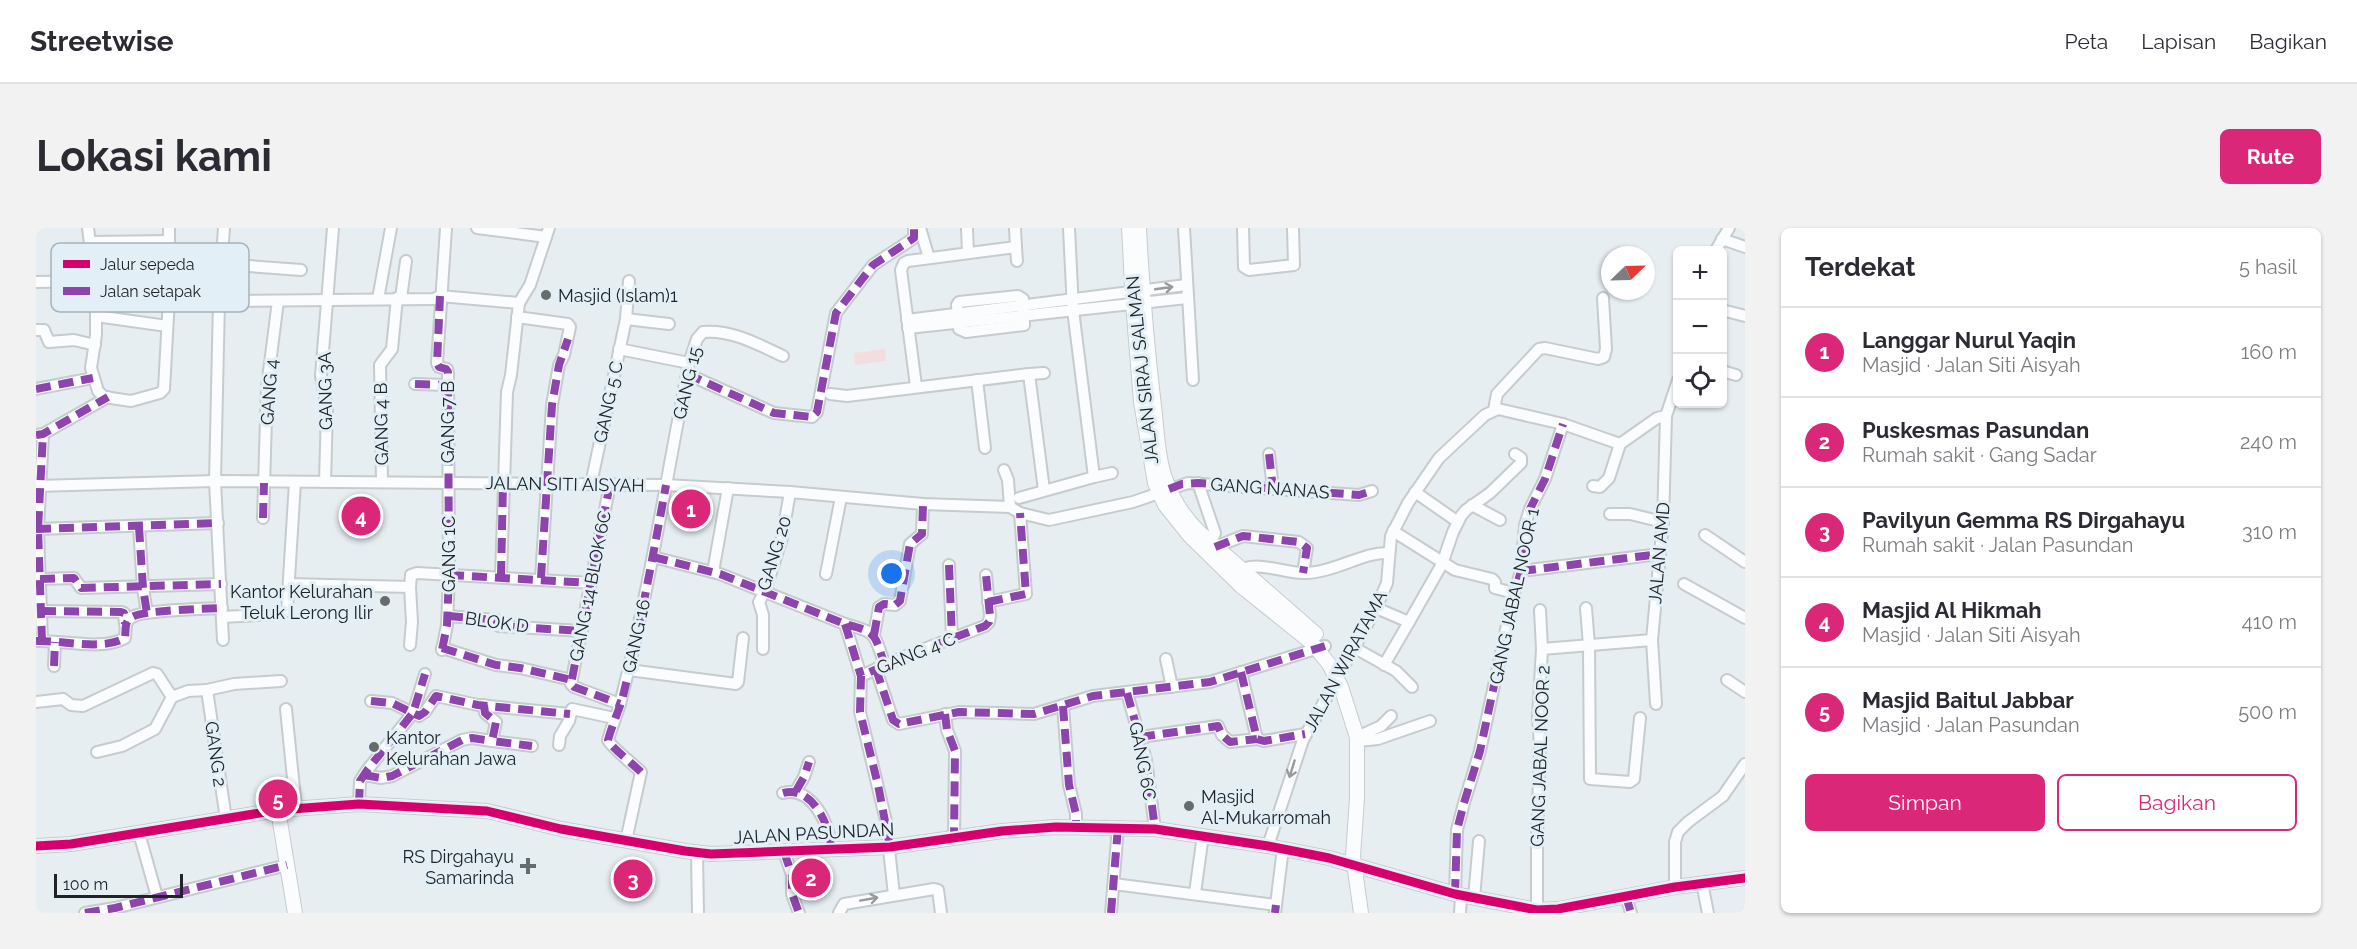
<!DOCTYPE html>
<html lang="id">
<meta charset="utf-8">
<style>
body{margin:0;font-family:Raleway,sans-serif;background:#f2f2f3;color:#2b2b33}
.controls{position:absolute;right:18px;top:18px;display:grid;overflow:hidden;border-radius:9px;box-shadow:0 2px 4px #0004}
.controls button{width:54px;height:54px;display:grid;place-items:center;padding:0;border:0;border-bottom:2px solid #e1e1e2;background:#fff;color:#2b2b33;font:30px sans-serif}
.compass{position:absolute;left:1565px;top:18px;width:54px;height:54px;border-radius:50%;background:#fff;box-shadow:0 2px 4px #0004;rotate:67deg}
.scale{position:absolute;left:18px;bottom:15px;width:129px;box-sizing:border-box;padding-left:6px;border:3px solid #202426;border-top:0;font-size:16px;line-height:21px;white-space:nowrap;color:#202426;-webkit-text-stroke:4px #e3eff6;paint-order:stroke}
.you{position:absolute;left:856px;top:346px;width:21px;height:21px;margin:-15px;border:4px solid #fff;border-radius:50%;background:#1a73e8;box-shadow:0 0 0 9px #1a73e833}
.badge{display:grid;place-items:center;width:39px;height:39px;border-radius:50%;background:#db2777;color:#fff;font-size:20px;font-weight:700}
.pin{position:absolute;translate:-50% -50%;border:3px solid #fff;box-shadow:0 2px 6px #0006}
.list{margin:0;padding:0;list-style:none}
h2{display:flex;justify-content:space-between;align-items:center;height:78px;margin:0;padding:0 24px;font-size:26px}
h2 small{font-size:20px;font-weight:400;color:#7c7c81}
.list li{display:grid;grid-template-columns:39px 1fr auto;gap:18px;align-items:center;box-sizing:border-box;height:90px;padding:0 24px;border-top:2px solid #e1e1e2}
.list b{display:block;font-size:22px;white-space:nowrap}
.list p{margin:0;font-size:20px;white-space:nowrap;color:#7c7c81}
.list em{font-size:20px;font-style:normal;color:#7c7c81}
.actions{display:flex;gap:12px;padding:18px 24px}
.actions a{flex:1;padding:14px 0;border:2px solid #db2777;border-radius:9px;text-align:center;font-size:21px;color:#db2777}
.actions .main{background:#db2777;color:#fff}
.icon{flex:none;width:33px;height:33px;fill:none;stroke:currentColor;stroke-width:2;stroke-linecap:round;stroke-linejoin:round}
.map{position:relative;flex:none;width:1709px;height:685px;overflow:hidden;border-radius:9px}
header{display:flex;align-items:center;gap:36px;box-sizing:border-box;height:84px;padding:0 30px;background:#fff;border-bottom:2px solid #e1e1e2}
header strong{font-size:28px}
nav{display:flex;gap:33px;margin-inline-start:auto;font-size:21px}
.intro{display:flex;align-items:center;justify-content:space-between;box-sizing:border-box;height:144px;padding:0 36px}
h1{margin:0;font-size:42px}
.button{padding:15px 27px;border-radius:9px;background:#db2777;color:#fff;font-size:21px;font-weight:700}
main{display:flex;gap:36px;padding:0 36px}
aside{flex:1;background:#fff;border-radius:9px;box-shadow:0 2px 4px #0004}
.map>svg:first-child{display:block}
.green{fill:#f4dddf}
.lines{fill:none;stroke-linecap:round;stroke-linejoin:round}
.minor-casing{stroke:#c6cbcd;stroke-width:14}
.tertiary-casing{stroke:#c6cbcd;stroke-width:16}
.minor{stroke:#fbfcfd;stroke-width:10}
.tertiary{stroke:#fbfcfd;stroke-width:14}
.quiet{stroke:#8e44ad;stroke-width:8;stroke-dasharray:15 8;stroke-linecap:butt}
.cycleway-casing{stroke:#e3eff6;stroke-width:13}
.cycleway{stroke:#d6006c;stroke-width:9}
.oneway{stroke:#989b9c}
.poi-dot{fill:#666b6d;stroke:#e3eff6;stroke-width:2}
.labels{text-anchor:middle;dominant-baseline:central;stroke-width:6;stroke-linejoin:round;paint-order:stroke}
.poi-label{font-size:18px;fill:#202426;stroke:#e3eff6;text-anchor:start}
.street-label{font-size:18px;fill:#202426;stroke:#e3eff6}
.key{fill:#e3eff6;stroke:#a8b2b8;stroke-width:1.5}
.key-label{font-size:16px;fill:#202426}
</style>
<header>
<strong>Streetwise</strong>
<nav><a>Peta</a><a>Lapisan</a><a>Bagikan</a></nav>
</header>
<div class="intro"><h1>Lokasi kami</h1><a class="button">Rute</a></div>
<main>
<div class="map">
<svg width="1709" height="685" viewBox="0 0 1709 685">
<rect width="100%" height="100%" fill="#e7eef2"/>
<!-- green -->
<polygon class="green" points="849,121 850,133 819,137 818,125"/>
<g class="lines">
<defs>
<g id="minor">
<polyline points="52,0 60,62 60,107 55,140 62,163 68,169 95,173 124,165 128,161 133,70 133,0"/>
<polyline points="441,0 510,9"/>
<polyline points="884,0 893,30"/>
<polyline points="931,0 932,25"/>
<polyline points="1148,0 1157,152"/>
<polyline points="1207,0 1208,39 1213,42 1258,37 1257,0"/>
<polyline points="1686,11 1709,19"/>
<polyline points="54,14 133,13"/>
<polyline points="980,19 981,33"/>
<polyline points="1680,22 1693,0"/>
<polyline points="186,36 265,42"/>
<polyline points="0,54 59,53"/>
<polyline points="60,62 183,73 398,71 404,68 483,75"/>
<polygon points="982,68 987,71 988,97 930,104 923,101 921,77 923,74"/>
<polyline points="365,70 370,33"/>
<polyline points="342,71 355,0"/>
<polyline points="1686,82 1709,88"/>
<polyline points="60,88 131,98"/>
<polyline points="481,89 532,96 534,99 528,127 523,137 516,177 505,350"/>
<polyline points="590,91 633,96"/>
<polyline points="871,92 1150,57"/>
<polyline points="872,100 1151,70"/>
<polyline points="0,102 8,102 13,114 38,112 59,117"/>
<polyline points="583,121 653,135"/>
<polyline points="1686,143 1700,147"/>
<polyline points="651,146 738,185 776,189 781,184 800,85 837,37 878,10 878,0"/>
<polyline points="993,146 1008,145"/>
<polyline points="941,152 949,220"/>
<polyline points="379,156 412,157"/>
<polyline points="880,158 865,42 868,35 872,33 980,19 979,0"/>
<polyline points="0,161 57,150"/>
<polyline points="794,166 811,168 993,146 1008,262"/>
<polyline points="1458,182 1461,166 1503,121 1509,120 1562,131 1568,129 1570,121 1567,70"/>
<polyline points="1,207 7,206 72,169"/>
<polyline points="1233,226 1237,261"/>
<polyline points="968,242 972,252 974,279"/>
<polyline points="1058,249 1076,245"/>
<polyline points="289,254 291,180 285,148 297,0"/>
<polyline points="346,254 344,137 356,121 361,70"/>
<polyline points="1162,255 1179,305 1175,315"/>
<polyline points="555,256 590,91 593,53"/>
<polyline points="574,256 535,456 538,459 584,476"/>
<polyline points="0,258 179,253 630,257 754,264 887,276 974,279 984,285 1013,292 1097,274 1152,255 1323,267 1336,263"/>
<polyline points="1557,258 1564,259 1573,250 1584,216"/>
<polyline points="1379,264 1422,294"/>
<polyline points="983,270 1058,249 1037,82 1033,0"/>
<polyline points="1436,277 1464,292"/>
<polyline points="1574,286 1594,286 1627,294"/>
<polyline points="227,290 231,159 242,73"/>
<polyline points="103,299 107,360 111,385"/>
<polyline points="0,301 182,295"/>
<polyline points="1357,303 1419,342 1456,351 1459,354 1459,360 1478,365"/>
<polyline points="1669,307 1709,334"/>
<polyline points="1179,319 1207,308 1263,314 1271,320 1267,345"/>
<path d="M617,329L684,346L809,396C843,405 837,405 849,437"/>
<polyline points="913,337 916,410"/>
<polyline points="1485,343 1624,326"/>
<polyline points="677,344 692,260"/>
<polyline points="790,346 805,269"/>
<path d="M1201,346C1214,329 1249,346 1268,345C1298,345 1329,323 1353,325"/>
<polyline points="465,348 471,164 475,147 483,75 494,57 513,0"/>
<polyline points="4,351 38,350 45,360 185,356"/>
<polyline points="253,356 374,359 376,394 374,417"/>
<polyline points="1648,356 1709,390"/>
<polyline points="374,359 375,347 381,345 556,355"/>
<polyline points="952,374 990,366 984,285"/>
<polyline points="1340,380 1373,394 1406,336 1417,304 1425,288 1430,282 1454,265 1485,235 1485,230 1479,226"/>
<polyline points="1550,380 1553,417 1554,551 1594,554 1598,551 1604,490"/>
<polyline points="1504,382 1506,421"/>
<polyline points="5,383 85,384 88,385 89,396"/>
<polyline points="412,388 460,392 463,398 546,403"/>
<polyline points="186,389 244,386 251,383 259,254"/>
<polyline points="809,396 825,448"/>
<polyline points="838,407 843,379 848,376 859,377 864,373 874,316 886,306 887,276"/>
<polyline points="187,412 179,253 183,73 188,0"/>
<path d="M1,413C26,412 67,423 89,410C90,402 88,393 96,389C107,382 169,381 186,380"/>
<polyline points="6,413 2,301 7,206"/>
<polyline points="1317,419 1360,443 1376,459"/>
<polyline points="406,420 460,437 484,440 536,452"/>
<polyline points="727,421 727,387 723,374 729,363 746,310 754,264"/>
<polyline points="406,422 411,397 413,347 412,145 411,141 403,139 401,135 410,0"/>
<polyline points="1130,431 1136,459"/>
<polyline points="1348,437 1373,394"/>
<polyline points="18,438 19,414"/>
<polyline points="840,441 857,492 863,496 923,484 998,486 1057,468 1174,454 1289,418"/>
<polyline points="593,442 700,456 702,454 707,410"/>
<polyline points="1205,444 1221,511 1228,513 1269,506"/>
<polyline points="1691,452 1709,464"/>
<polyline points="171,462 198,456 245,453"/>
<polyline points="1091,465 1110,532 1119,601"/>
<polyline points="335,473 356,475 383,488 389,484 400,468 442,477 534,486"/>
<polyline points="0,474 27,471 35,477 47,478 117,445 121,446 136,469 152,463 171,462 190,591"/>
<polyline points="1620,476 1616,412 1627,294 1630,188 1642,152"/>
<polyline points="448,477 449,485 460,494 456,513 496,518"/>
<polyline points="1027,478 1033,557 1040,586 1040,598"/>
<polyline points="250,481 260,580"/>
<polyline points="909,486 911,502 919,523 918,610"/>
<polyline points="1104,509 1182,498 1186,507 1194,514 1221,511"/>
<polyline points="1321,509 1345,498 1355,488"/>
<polyline points="1322,513 1342,511 1394,493"/>
<polyline points="523,517 524,508 533,493 536,481 578,490"/>
<polyline points="61,524 86,518 119,501 136,469"/>
<polyline points="328,547 345,550 356,548 426,512 436,510 456,513"/>
<polyline points="760,563 768,549 773,534"/>
<path d="M747,565C776,557 795,598 795,622"/>
<polyline points="323,576 324,553 332,541 377,485 389,446"/>
<polyline points="103,605 121,669"/>
<path d="M590,613L605,544C598,537 574,518 572,512C576,497 583,483 586,468C614,358 631,246 653,135L661,111L667,104C695,101 723,117 747,128"/>
<polyline points="1232,618 1267,512 1340,380 1351,355 1355,308 1372,275 1403,230 1449,187 1462,181 1527,196 1584,216 1621,190 1630,188"/>
<polyline points="748,624 756,647 756,666 763,685"/>
<polyline points="661,625 662,685"/>
<polyline points="1666,655 1672,685"/>
<polyline points="1078,656 1240,677"/>
<polyline points="1639,659 1639,614 1642,604 1652,594 1687,568 1709,536"/>
<polyline points="1159,665 1167,607"/>
<polyline points="1419,666 1421,602 1428,575 1444,523 1477,369 1485,343 1489,297 1494,281 1509,251 1527,196"/>
<polyline points="858,667 850,593 824,484 825,448 867,429 949,398 953,394 954,388 950,347"/>
<polyline points="1590,668 1595,685"/>
<polyline points="1438,670 1443,613"/>
<polyline points="1501,682 1501,614 1504,517 1502,489 1506,421 1616,412"/>
<polyline points="49,685 79,680 251,637"/>
<polyline points="803,685 808,676 898,661 902,662 905,685"/>
<polyline points="1075,685 1082,599"/>
<polyline points="1239,685 1247,620"/>
<polyline points="1424,685 1425,668"/>
</g>
<g id="tertiary">
<polyline points="1093,0 1097,75 1105,174 1119,255 1129,277 1153,307 1205,358 1276,415 1293,436 1305,459 1321,509 1321,570 1317,628 1325,685"/>
<path d="M1103,0C1106,60 1111,119 1118,178C1121,201 1121,228 1129,250C1136,271 1148,289 1163,304L1280,406"/>
<polyline points="242,582 259,685"/>
<polyline points="0,618 35,616 242,582 323,576 451,583 525,601 649,623 675,626 854,619 966,603 1020,599 1119,601 1232,618 1293,630 1419,666 1501,682 1522,681 1639,659 1709,650"/>
</g>
</defs>
<!-- minor casing -->
<use href="#minor" class="minor-casing"/>
<!-- tertiary casing -->
<use href="#tertiary" class="tertiary-casing"/>
<!-- minor -->
<use href="#minor" class="minor"/>
<!-- tertiary -->
<use href="#tertiary" class="tertiary"/>
<!-- quiet -->
<g class="quiet">
<polyline points="404,68 401,135 403,139 410,141 412,144 413,347 411,397 406,422"/>
<polyline points="651,146 738,185 776,189 781,184 800,85 837,37 878,10 878,0"/>
<polyline points="379,156 412,157"/>
<polyline points="0,161 57,150"/>
<polyline points="0,207 7,206 72,169"/>
<polyline points="1233,226 1237,261"/>
<polyline points="574,256 535,456 538,459 584,476"/>
<polyline points="1133,261 1146,256 1162,255 1323,267 1336,263"/>
<polyline points="227,290 228,255"/>
<polyline points="103,299 107,360 111,385"/>
<polyline points="0,301 182,295"/>
<polyline points="1179,319 1207,308 1263,314 1271,320 1267,345"/>
<path d="M617,329L684,346L809,396C843,405 837,405 849,437"/>
<polyline points="913,337 916,410"/>
<polyline points="1485,343 1624,326"/>
<polyline points="413,347 556,355"/>
<polyline points="465,348 467,255"/>
<polyline points="505,350 516,177 523,137 532,111"/>
<polyline points="4,351 38,350 45,360 185,356"/>
<polyline points="952,374 990,366 984,285"/>
<polyline points="5,383 85,384 88,385 89,396"/>
<polyline points="412,388 460,392 463,398 546,403"/>
<polyline points="809,396 825,448"/>
<polyline points="838,407 843,379 848,376 859,377 864,373 874,316 886,306 887,276"/>
<path d="M0,413C26,412 67,423 89,410C90,402 88,393 96,389C107,382 169,381 186,380"/>
<polyline points="6,413 2,301 7,206"/>
<polyline points="406,420 460,437 484,440 536,452"/>
<polyline points="18,438 19,414"/>
<polyline points="840,441 857,492 863,496 923,484 998,486 1057,468 1174,454 1289,418"/>
<polyline points="1205,444 1221,511 1228,513 1269,506"/>
<polyline points="1091,465 1110,532 1119,601"/>
<polyline points="335,473 356,475 383,488 389,484 400,468 442,477 534,486"/>
<polyline points="448,477 449,485 460,494 456,513 496,518"/>
<polyline points="1027,478 1033,557 1040,586 1040,598"/>
<polyline points="909,486 911,502 919,523 918,610"/>
<polyline points="1104,509 1182,498 1186,507 1194,514 1221,511"/>
<path d="M605,544C598,537 574,518 572,512C576,497 583,483 587,468C604,398 617,328 630,257"/>
<polyline points="328,547 345,550 356,548 426,512 436,510 456,513"/>
<polyline points="760,563 768,549 773,534"/>
<path d="M747,565C776,557 795,598 795,622"/>
<polyline points="323,576 324,553 332,541 377,485 389,446"/>
<polyline points="854,619 842,557 824,484 825,448 867,429 949,398 953,394 954,388 950,347"/>
<polyline points="748,624 756,647 756,666 763,685"/>
<polyline points="1419,666 1421,602 1428,575 1444,523 1477,369 1485,343 1489,297 1494,281 1509,251 1527,196"/>
<polyline points="1590,668 1595,685"/>
<polyline points="49,685 79,680 251,637"/>
<polyline points="1075,685 1082,599"/>
<polyline points="1239,685 1240,677"/>
</g>
<defs>
<polyline id="cycleway" points="0,618 35,616 242,582 323,576 451,583 525,601 649,623 675,626 854,619 966,603 1020,599 1119,601 1232,618 1293,630 1419,666 1501,682 1522,681 1639,659 1709,650"/>
</defs>
<!-- cycleway casing -->
<use href="#cycleway" class="cycleway-casing"/>
<!-- cycleway -->
<use href="#cycleway" class="cycleway"/>
</g>
<!-- one-way arrows -->
<defs><path id="oneway-shaft" d="M-6 0H5M1.5-3L5.5 0L1.5 3" fill="none" stroke-width="1.6" stroke-linecap="round" stroke-linejoin="round" transform="scale(1.5)"/></defs>
<g class="oneway">
<use href="#oneway-shaft" transform="translate(1128 60) rotate(-8)"/>
<use href="#oneway-shaft" transform="translate(1256 541) rotate(107)"/>
<use href="#oneway-shaft" transform="translate(833 671) rotate(-10)"/>
</g>
<!-- markers -->
<g class="poi-dot">
<circle cx="510" cy="67" r="6"/>
<circle cx="349" cy="373" r="6"/>
<circle cx="338" cy="519" r="6"/>
<circle cx="1153" cy="578" r="6"/>
<path d="M489 629h6v6h6v6h-6v6h-6v-6h-6v-6h6z"/>
</g>
<g class="labels">
<!-- poi labels -->
<g class="poi-label">
<text x="522" y="67">Masjid (Islam)1</text>
<text x="337" y="363" text-anchor="end">Kantor Kelurahan<tspan x="337" dy="21">Teluk Lerong Ilir</tspan></text>
<text x="350" y="509">Kantor<tspan x="350" dy="21">Kelurahan Jawa</tspan></text>
<text x="1165" y="568">Masjid<tspan x="1165" dy="21">Al-Mukarromah</tspan></text>
<text x="478" y="628" text-anchor="end">RS Dirgahayu<tspan x="478" dy="21">Samarinda</tspan></text>
</g>
<!-- street labels -->
<g class="street-label">
<text transform="translate(1106 142) rotate(-96)">JALAN SIRAJ SALMAN</text>
<text transform="translate(651 155) rotate(-77)">GANG 15</text>
<text transform="translate(289 163) rotate(-91)">GANG 3A</text>
<text transform="translate(233 164) rotate(-86)">GANG 4</text>
<text transform="translate(572 174) rotate(-78)">GANG 5 C</text>
<text transform="translate(411 194) rotate(-90)">GANG 7 B</text>
<text transform="translate(345 196) rotate(-91)">GANG 4 B</text>
<text transform="translate(529 256) rotate(1)">JALAN SITI AISYAH</text>
<text transform="translate(1234 260) rotate(4)">GANG NANAS</text>
<text transform="translate(738 325) rotate(-73)">GANG 20</text>
<text transform="translate(1623 325) rotate(-85)">JALAN AMD</text>
<text transform="translate(412 326) rotate(-90)">GANG 1C</text>
<text transform="translate(554 358) rotate(-79)">GANG 14 BLOK 6C</text>
<text transform="translate(1478 368) rotate(-78)">GANG JABAL NOOR 1</text>
<text transform="translate(461 394) rotate(8)">BLOK D</text>
<text transform="translate(600 408) rotate(-78)">GANG 16</text>
<text transform="translate(880 425) rotate(-22)">GANG 4 C</text>
<text transform="translate(1309 433) rotate(-62)">JALAN WIRATAMA</text>
<text transform="translate(180 526) rotate(82)">GANG 2</text>
<text transform="translate(1504 528) rotate(-88)">GANG JABAL NOOR 2</text>
<text transform="translate(1107 533) rotate(79)">GANG 6C</text>
<text transform="translate(778 605) rotate(-3)">JALAN PASUNDAN</text>
</g>
</g>
<!-- legend -->
<rect x="15" y="15" width="198" height="69" rx="9" class="key"/>
<rect x="27" y="32" width="27" height="8" fill="#d6006c"/>
<rect x="27" y="59" width="27" height="8" fill="#8e44ad"/>
<g class="key-label">
<text x="64" y="42">Jalur sepeda</text>
<text x="64" y="69">Jalan setapak</text>
</g>
</svg>
<div class="controls">
<button>+</button>
<button>−</button>
<button><svg class="icon" aria-label="locate" viewBox="0 0 24 24"><circle cx="12" cy="12" r="6"/><path d="M12 2v4M12 18v4M2 12h4M18 12h4"/></svg></button>
</div>
<svg class="compass" viewBox="-18 -18 36 36"><path d="M0-13l5 13h-10z" fill="#e53935"/><path d="M0 13l5-13h-10z" fill="#7c7c81"/></svg>
<div class="scale">100 m</div>
<div class="you"></div>
<div class="pin badge" style="left:655px;top:281px">1</div>
<div class="pin badge" style="left:775px;top:650px">2</div>
<div class="pin badge" style="left:597px;top:651px">3</div>
<div class="pin badge" style="left:325px;top:288px">4</div>
<div class="pin badge" style="left:242px;top:571px">5</div>
</div>
<aside>
<h2>Terdekat<small>5 hasil</small></h2>
<ul class="list">
<li><span class="badge">1</span><div><b>Langgar Nurul Yaqin</b><p>Masjid · Jalan Siti Aisyah</p></div><em>160 m</em></li>
<li><span class="badge">2</span><div><b>Puskesmas Pasundan</b><p>Rumah sakit · Gang Sadar</p></div><em>240 m</em></li>
<li><span class="badge">3</span><div><b>Pavilyun Gemma RS Dirgahayu</b><p>Rumah sakit · Jalan Pasundan</p></div><em>310 m</em></li>
<li><span class="badge">4</span><div><b>Masjid Al Hikmah</b><p>Masjid · Jalan Siti Aisyah</p></div><em>410 m</em></li>
<li><span class="badge">5</span><div><b>Masjid Baitul Jabbar</b><p>Masjid · Jalan Pasundan</p></div><em>500 m</em></li>
</ul>
<div class="actions"><a class="main">Simpan</a><a>Bagikan</a></div>
</aside>
</main>
